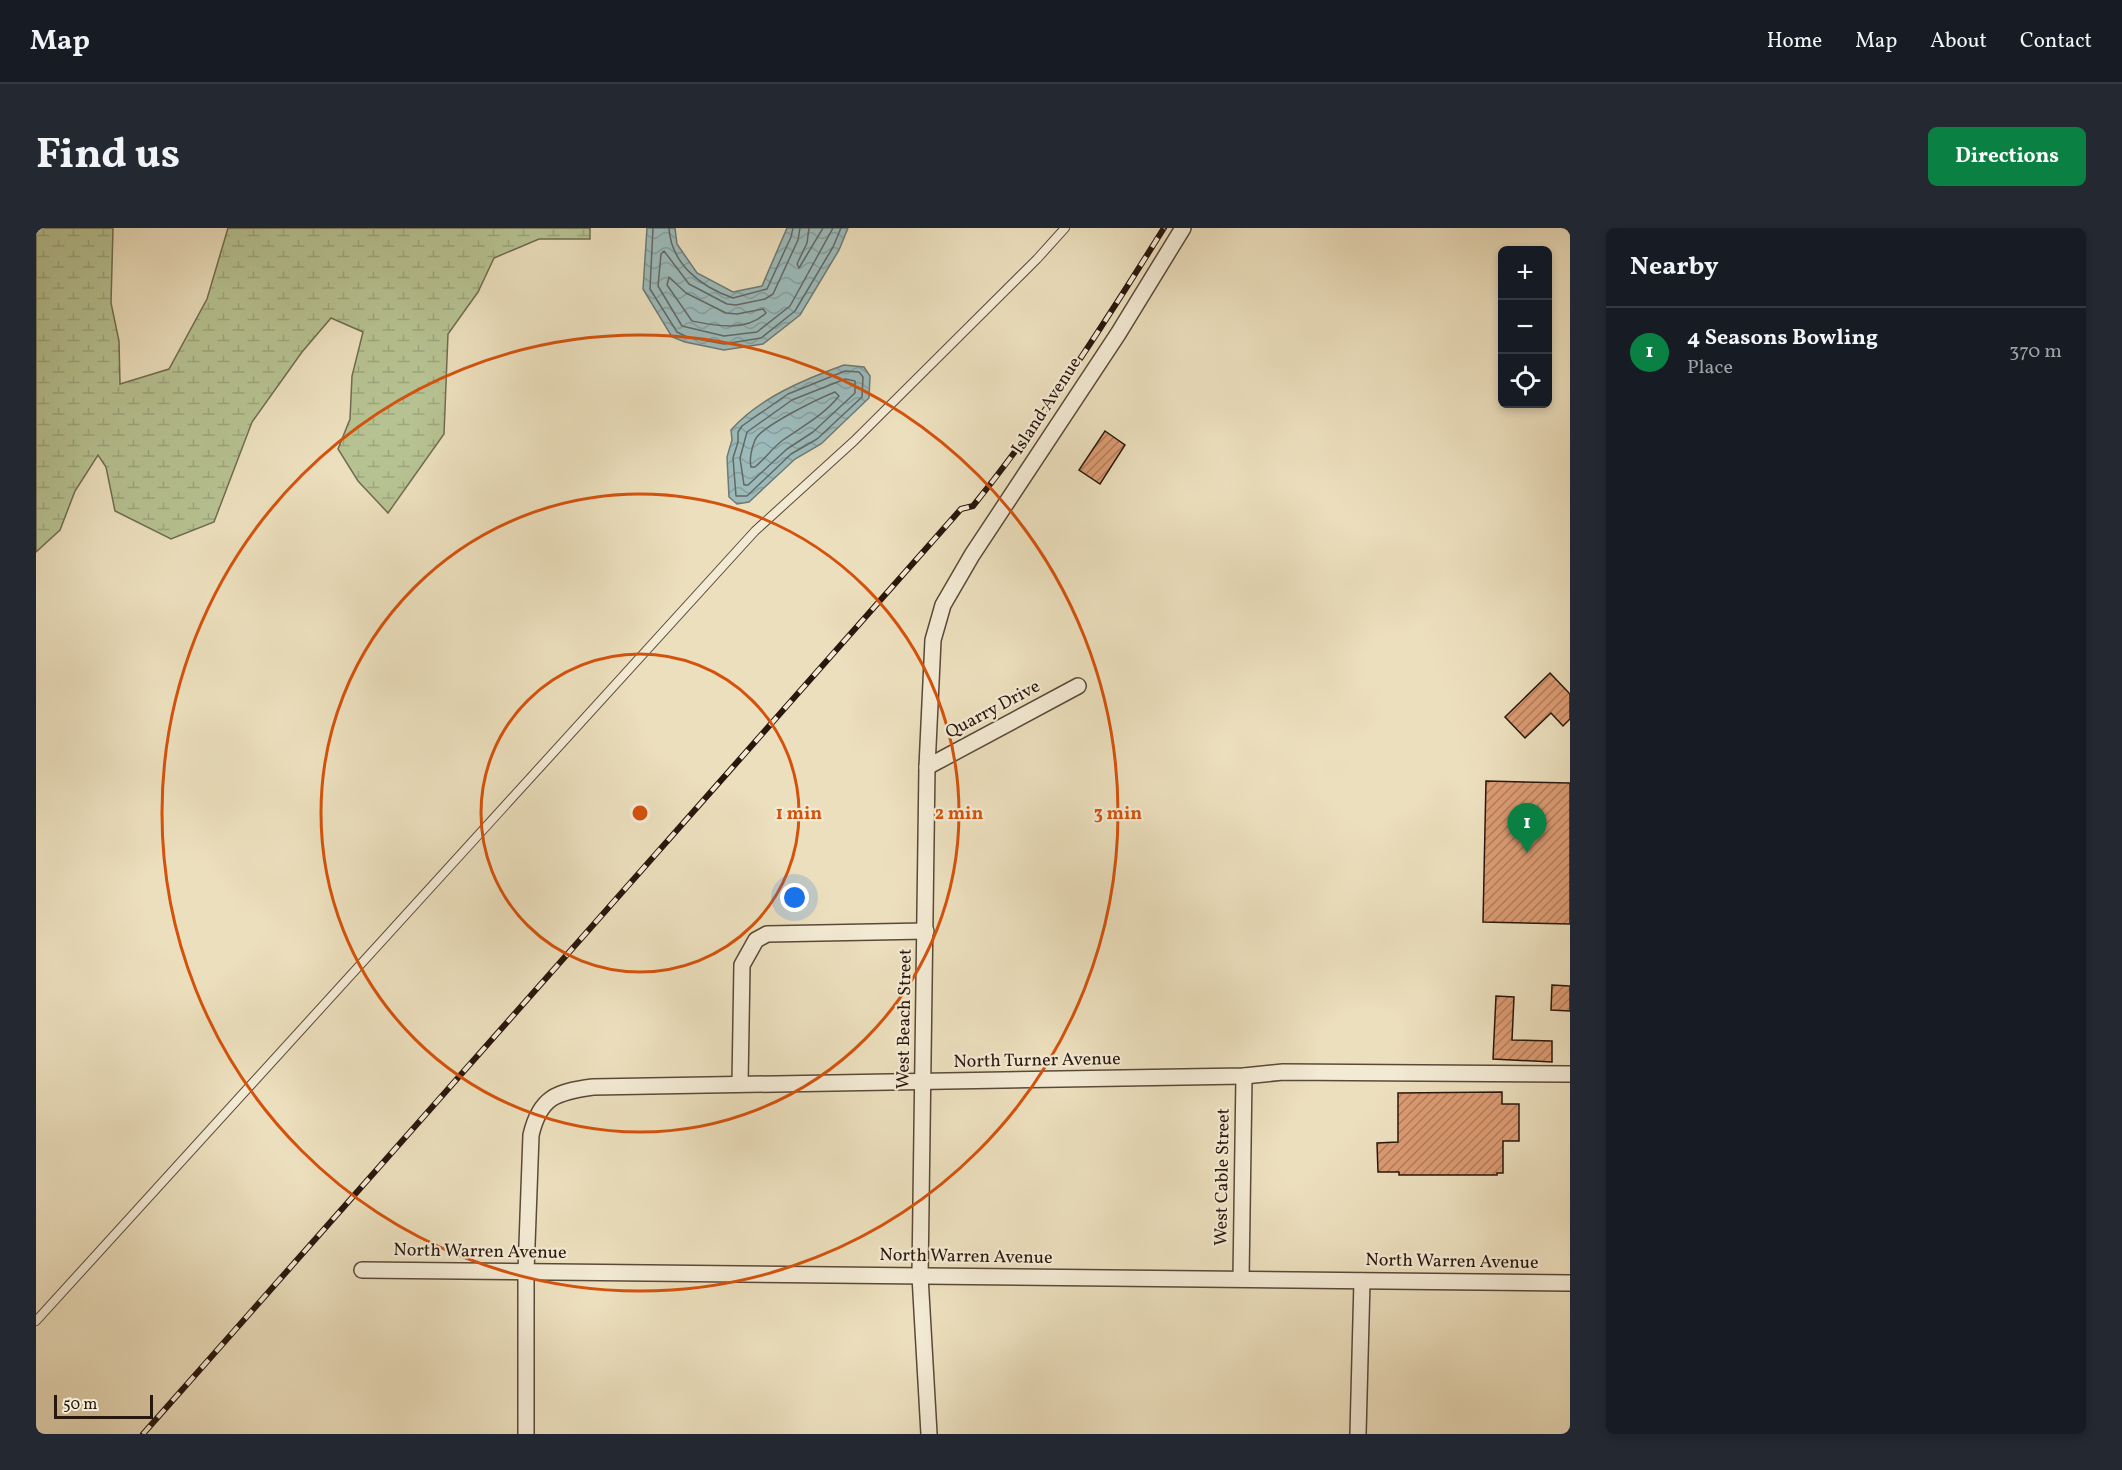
<!DOCTYPE html>
<meta charset="utf-8">
<style>
body{margin:0;font-family:Vollkorn,serif;background:#242831;color:#f1f3f6}
.controls{position:absolute;right:18px;top:18px;display:grid;overflow:hidden;border-radius:9px;box-shadow:0 3px 9px #0003}
.controls button{width:54px;height:54px;display:grid;place-items:center;padding:0;border:0;border-bottom:2px solid #363941;background:#171b24;color:#f1f3f6;font:30px sans-serif}
.scale{position:absolute;left:18px;bottom:15px;width:99px;box-sizing:border-box;padding-left:6px;border:3px solid #29170d;border-top:0;font-size:16px;line-height:21px;white-space:nowrap;color:#29170d;-webkit-text-stroke:4px #f3ead4;paint-order:stroke}
.you{position:absolute;left:759px;top:670px;width:21px;height:21px;margin:-15px;border:4px solid #fff;border-radius:50%;background:#1a73e8;box-shadow:0 0 0 9px #1a73e833}
.badge{display:grid;place-items:center;width:39px;height:39px;border-radius:50%;background:#0b8043;color:#fff;font-size:20px;font-weight:700}
.pin{position:absolute;translate:-50% -50px;filter:drop-shadow(0 2px 3px #0008)}
.pin::after{content:'';position:absolute;top:32px;width:21px;height:18px;background:inherit;clip-path:polygon(0 0,100% 0,50% 100%)}
.list{margin:0;padding:0;list-style:none}
h2{display:flex;justify-content:space-between;align-items:center;height:78px;margin:0;padding:0 24px;font-size:26px}
h2 small{font-size:20px;font-weight:400;color:#9ea1a6}
.list li{display:grid;grid-template-columns:39px 1fr auto;gap:18px;align-items:center;box-sizing:border-box;height:90px;padding:0 24px;border-top:2px solid #363941}
.list b{display:block;font-size:22px;white-space:nowrap}
.list p{margin:0;font-size:20px;white-space:nowrap;color:#9ea1a6}
.list em{font-size:20px;font-style:normal;color:#9ea1a6}
.icon{flex:none;width:33px;height:33px;fill:none;stroke:currentColor;stroke-width:2;stroke-linecap:round;stroke-linejoin:round}
.map{position:relative;flex:none;width:1534px;height:1206px;overflow:hidden;border-radius:9px}
header{display:flex;align-items:center;gap:36px;box-sizing:border-box;height:84px;padding:0 30px;background:#171b24;border-bottom:2px solid #363941}
header strong{font-size:28px}
nav{display:flex;gap:33px;margin-inline-start:auto;font-size:21px}
.intro{display:flex;align-items:center;justify-content:space-between;box-sizing:border-box;height:144px;padding:0 36px}
h1{margin:0;font-size:42px}
.button{padding:15px 27px;border-radius:9px;background:#0b8043;color:#fff;font-size:21px;font-weight:700}
main{display:flex;gap:36px;padding:0 36px}
aside{flex:1;background:#171b24;border-radius:9px;box-shadow:0 3px 9px #0003}
.map>svg:first-child{display:block}
.wetland{fill:url(#wetland-marsh);stroke:#706c50;stroke-width:1.5}
.water{fill:url(#water-waves);stroke:#6e7975;stroke-width:1.5}
.lines{fill:none;stroke-linecap:round;stroke-linejoin:round}
.shore{stroke:#626864;stroke-width:1.5}
.building{fill:url(#building-hatch);stroke:#29170d;stroke-width:1.5}
.lane-casing{stroke:#5a4939;stroke-width:10}
.street-casing{stroke:#5a4939;stroke-width:18}
.lane{stroke:#f3ead4;stroke-width:8}
.street{stroke:#f3ead4;stroke-width:15}
.rail-casing{stroke:#29170d;stroke-width:6}
.rail{stroke:#f3ead4;stroke-width:4;stroke-dasharray:11;stroke-linecap:butt}
.ring{fill:none;stroke:#d5520c;stroke-width:3}
.labels{text-anchor:middle;dominant-baseline:central;stroke-width:4.5;stroke-linejoin:round;paint-order:stroke}
.street-label{font-size:18px;fill:#29170d;stroke:#f3ead4}
.centre{fill:#d5520c;stroke:#f3ead4;stroke-width:3}
.ring-label{font-size:18px;text-anchor:middle;font-weight:bold;fill:#d5520c;stroke:#f3ead4;stroke-width:4.5;stroke-linejoin:round;paint-order:stroke}
</style>
<header>
<strong>Map</strong>
<nav><a>Home</a><a>Map</a><a>About</a><a>Contact</a></nav>
</header>
<div class="intro"><h1>Find us</h1><a class="button">Directions</a></div>
<main>
<div class="map">
<svg width="1534" height="1206" viewBox="0 0 1534 1206">
<defs>
<pattern id="wetland-marsh" width="20" height="14" patternUnits="userSpaceOnUse" patternTransform="scale(1.5)"><rect width="20" height="14" fill="#b7c292"/><path d="M1 5h8M5 5V1M11 12h8M15 12V8" fill="none" stroke="#9da67d"/></pattern>
<pattern id="water-waves" width="16" height="10" patternUnits="userSpaceOnUse" patternTransform="scale(1.5)"><rect width="16" height="10" fill="#9cbaba"/><path d="M0 5q4-4 8 0t8 0" fill="none" stroke="#869f9f"/></pattern>
<pattern id="building-hatch" width="6" height="6" patternUnits="userSpaceOnUse" patternTransform="scale(1.5)"><rect width="6" height="6" fill="#dc9b72"/><path d="M-1 1l2-2M0 6l6-6M5 7l2-2" fill="none" stroke="#b27d5c"/></pattern>
</defs>
<rect width="100%" height="100%" fill="#ecdfbd"/>
<filter id="stains"><feTurbulence type="fractalNoise" baseFrequency=".00333" numOctaves="4"/><feColorMatrix values="0 0 0 0 .2 0 0 0 0 .09 0 0 0 0 .02 0 0 0 .5 -.17"/></filter>
<radialGradient id="worn" r=".72"><stop offset=".6" stop-color="#630" stop-opacity="0"/><stop offset="1" stop-color="#630" stop-opacity=".3"/></radialGradient>
<!-- wetland -->
<polygon class="wetland" points="0,0 77,0 75,75 83,113 84,156 133,141 171,71 192,0 554,0 554,11 503,11 458,30 442,64 412,106 408,206 352,285 322,253 302,221 314,191 316,148 327,104 295,90 266,124 216,194 178,294 135,311 79,283 70,239 62,227 39,263 24,302 0,324"/>
<!-- water -->
<g class="water">
<polygon points="611,0 639,0 641,16 661,45 697,64 726,58 751,0 812,0 803,22 764,87 727,116 688,122 649,114 636,109 607,61"/>
<path d="M808,137L828,139L834,148L833,170L785,216L759,231L713,274L701,276L693,269L691,229L696,212L695,202C723,170 769,151 808,137Z"/>
</g>
<g class="lines">
<!-- shore -->
<g class="shore">
<polyline points="617,0 614,61 641,104 651,109 688,116 725,110 759,83 797,19 805,0"/>
<path d="M633,0C635,36 665,59 697,70L731,61L755,9L757,0"/>
<polyline points="764,0 762,12 737,66 729,71 700,77 691,76 653,56 628,23 625,26 622,58 646,98 688,108 721,104 754,78 797,0"/>
<polyline points="773,0 771,15 761,36 763,40 787,0"/>
<path d="M633,49L650,65L690,85L701,86L727,81L730,85C710,104 681,98 656,93L631,57Z"/>
<polygon points="809,143 823,144 827,149 826,169 781,211 755,226 711,268 700,268 697,230 702,214 702,204 706,198 752,166"/>
<polygon points="809,151 819,153 819,165 777,204 751,221 712,257 708,257 704,230 711,204 756,172"/>
<path d="M799,164L803,168C788,187 767,198 747,212C736,220 729,231 719,239H715C713,231 716,219 719,212C725,198 784,170 799,164Z"/>
</g>
</g>
<!-- building -->
<g class="building">
<polygon points="1069,203 1089,217 1064,256 1043,242"/>
<polygon points="1514,445 1534,466 1534,491 1527,498 1515,485 1489,510 1469,489"/>
<polygon points="1450,553 1534,555 1534,696 1447,694"/>
<polygon points="1516,757 1534,758 1534,783 1515,782"/>
<polygon points="1460,768 1478,769 1476,812 1516,813 1516,834 1457,831"/>
<polygon points="1466,864 1466,876 1483,876 1483,913 1467,913 1467,945 1461,945 1461,947 1363,947 1363,944 1342,944 1341,915 1362,914 1362,865"/>
</g>
<g class="lines">
<defs>
<polyline id="lane" points="0,1093 719,303 818,213 1001,31 1029,0"/>
<g id="street">
<polyline points="891,539 1042,458"/>
<polyline points="704,856 706,737 720,712 731,706 890,703"/>
<polyline points="326,1042 1534,1055"/>
<polyline points="1205,1051 1208,848"/>
<path d="M490,1206V1044L495,907C504,869 520,864 557,859L1208,848L1247,844L1534,846"/>
<polyline points="893,1206 884,1048 891,539 897,412 907,377 936,327 1082,106 1147,0"/>
<polyline points="1322,1206 1326,1053"/>
</g>
</defs>
<!-- lane casing -->
<use href="#lane" class="lane-casing"/>
<!-- street casing -->
<use href="#street" class="street-casing"/>
<!-- lane -->
<use href="#lane" class="lane"/>
<!-- street -->
<use href="#street" class="street"/>
<defs>
<path id="rail" d="M107,1206L925,281L937,278C1008,190 1068,96 1128,0"/>
</defs>
<!-- rail casing -->
<use href="#rail" class="rail-casing"/>
<!-- rail -->
<use href="#rail" class="rail"/>
</g>
<!-- distance rings -->
<g class="ring">
<circle cx="604" cy="585" r="159"/>
<circle cx="604" cy="585" r="319"/>
<circle cx="604" cy="585" r="478"/>
</g>
<g class="labels">
<!-- street labels -->
<g class="street-label">
<text transform="translate(1011 178) rotate(-57)">Island Avenue</text>
<text transform="translate(957 482) rotate(-28)">Quarry Drive</text>
<text transform="translate(869 791) rotate(-89)">West Beach Street</text>
<text transform="translate(1001 833) rotate(-1)">North Turner Avenue</text>
<text transform="translate(1187 949) rotate(-89)">West Cable Street</text>
<text transform="translate(444 1024) rotate(1)">North Warren Avenue</text>
<text transform="translate(930 1029) rotate(1)">North Warren Avenue</text>
<text transform="translate(1416 1034) rotate(1)">North Warren Avenue</text>
</g>
</g>
<circle cx="604" cy="585" r="9" class="centre"/>
<g class="ring-label">
<text x="763" y="591">1 min</text>
<text x="923" y="591">2 min</text>
<text x="1082" y="591">3 min</text>
</g>
<rect width="100%" height="100%" filter="url(#stains)"/>
<rect width="100%" height="100%" fill="url(#worn)"/>
</svg>
<div class="controls">
<button>+</button>
<button>−</button>
<button><svg class="icon" aria-label="locate" viewBox="0 0 24 24"><circle cx="12" cy="12" r="6"/><path d="M12 2v4M12 18v4M2 12h4M18 12h4"/></svg></button>
</div>
<div class="scale">50 m</div>
<div class="you"></div>
<div class="pin badge" style="left:1491px;top:625px">1</div>
</div>
<aside>
<h2>Nearby<small></small></h2>
<ul class="list">
<li><span class="badge">1</span><div><b>4 Seasons Bowling</b><p>Place</p></div><em>370 m</em></li>
</ul>
</aside>
</main>
